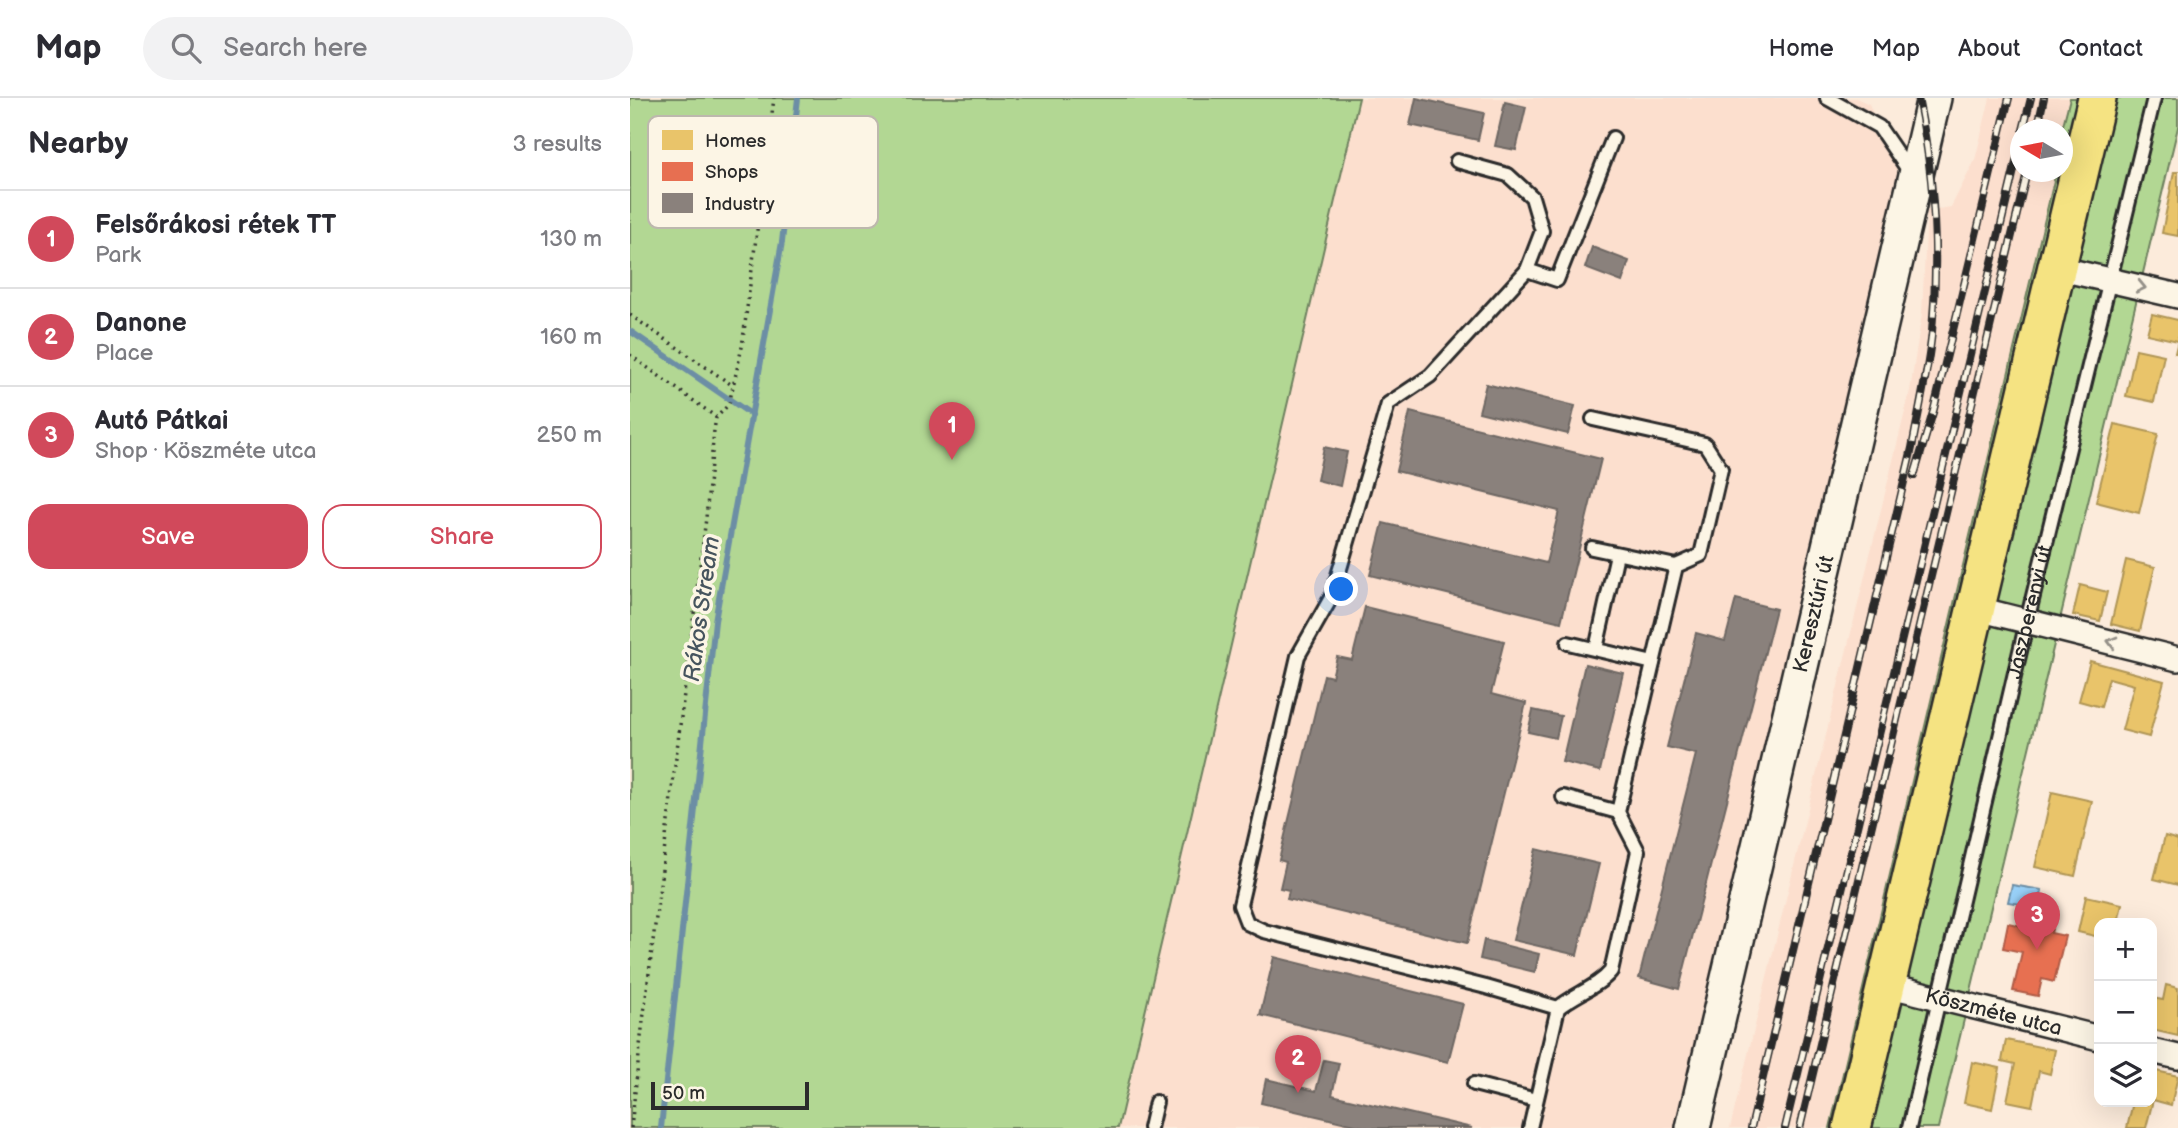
<!DOCTYPE html>
<meta charset="utf-8">
<style>
body{margin:0;font-family:"Balsamiq Sans",sans-serif;background:#f2f2f3;color:#2b2b33}
.controls{position:absolute;right:21px;bottom:21px;display:grid;overflow:hidden;border-radius:14px;box-shadow:0 7px 28px #0002}
.controls button{width:63px;height:63px;display:grid;place-items:center;padding:0;border:0;border-bottom:2px solid #e1e1e2;background:#fff;color:#2b2b33;font:35px sans-serif}
.compass{position:absolute;left:1380px;top:21px;width:63px;height:63px;border-radius:50%;background:#fff;box-shadow:0 7px 28px #0002;rotate:280deg}
.scale{position:absolute;left:21px;bottom:18px;width:158px;box-sizing:border-box;padding-left:7px;border:4px solid #2b2b2b;border-top:0;font-size:19px;line-height:24px;white-space:nowrap;color:#2b2b2b;-webkit-text-stroke:5px #fcf5e5;paint-order:stroke}
.you{position:absolute;left:712px;top:492px;width:24px;height:24px;margin:-18px;border:5px solid #fff;border-radius:50%;background:#1a73e8;box-shadow:0 0 0 10px #1a73e833}
.badge{display:grid;place-items:center;width:46px;height:46px;border-radius:50%;background:#d1495b;color:#fff;font-size:23px;font-weight:700}
.pin{position:absolute;translate:-50% -58px;filter:drop-shadow(0 2px 4px #0008)}
.pin::after{content:'';position:absolute;top:37px;width:24px;height:21px;background:inherit;clip-path:polygon(0 0,100% 0,50% 100%)}
.list{margin:0;padding:0;list-style:none}
h2{display:flex;justify-content:space-between;align-items:center;height:91px;margin:0;padding:0 28px;font-size:30px}
h2 small{font-size:23px;font-weight:400;color:#7c7c81}
.list li{display:grid;grid-template-columns:46px 1fr auto;gap:21px;align-items:center;box-sizing:border-box;height:98px;padding:0 28px;border-top:2px solid #e1e1e2}
.list b{display:block;font-size:26px;white-space:nowrap}
.list p{margin:0;font-size:23px;white-space:nowrap;color:#7c7c81}
.list em{font-size:23px;font-style:normal;color:#7c7c81}
.actions{display:flex;gap:14px;padding:21px 28px}
.actions a{flex:1;padding:16px 0;border:2px solid #d1495b;border-radius:21px;text-align:center;font-size:24px;color:#d1495b}
.actions .main{background:#d1495b;color:#fff}
.icon{flex:none;width:38px;height:38px;fill:none;stroke:currentColor;stroke-width:2;stroke-linecap:round;stroke-linejoin:round}
.map{position:relative;flex:none;width:1548px;height:1030px;overflow:hidden}
header{display:flex;align-items:center;gap:42px;box-sizing:border-box;height:98px;padding:0 35px;background:#fff;border-bottom:2px solid #e1e1e2}
header strong{font-size:33px}
nav{display:flex;gap:38px;margin-inline-start:auto;font-size:24px}
.search{width:490px;height:63px;background:#f2f2f3;display:flex;align-items:center;gap:18px;box-sizing:border-box;padding:0 24px;border-radius:38px;color:#7c7c81;font-size:26px}
main{display:flex}
aside{flex:1;background:#fff}
.map>svg:first-child{display:block}
.built{fill:#fcdfce}
.green{fill:#b2d793;stroke:#6e815f;stroke-width:2}
.water{fill:#98d0f7;stroke:#6c8ea5;stroke-width:2}
.homes{fill:#e9c46a;stroke:#b09657;stroke-width:2}
.shops{fill:#e76f51;stroke:#af5b46;stroke-width:2}
.industry{fill:#8a817c;stroke:#6e6764;stroke-width:2}
.lines{fill:none;stroke-linecap:round;stroke-linejoin:round}
.stream{stroke:#6c8ea5;stroke-width:6}
.service-casing{stroke:#2b2b2b;stroke-width:18}
.minor-casing{stroke:#2b2b2b;stroke-width:28}
.secondary-casing{stroke:#2b2b2b;stroke-width:38}
.primary-casing{stroke:#2b2b2b;stroke-width:42}
.path{stroke:#2b2b2b;stroke-width:3.5;stroke-dasharray:2 5;stroke-linecap:butt}
.service{stroke:#fcf5e5;stroke-width:12}
.minor{stroke:#fcf5e5;stroke-width:23}
.secondary{stroke:#fcf5e5;stroke-width:33}
.primary{stroke:#f5e382;stroke-width:37}
.rail-casing{stroke:#2b2b2b;stroke-width:8}
.rail{stroke:#fcf5e5;stroke-width:5;stroke-dasharray:16;stroke-linecap:butt}
.oneway{stroke:#949088}
.labels{text-anchor:middle;dominant-baseline:central;stroke-width:7;stroke-linejoin:round;paint-order:stroke}
.street-label{font-size:21px;fill:#2b2b2b;stroke:#fcf5e5}
.water-label{font-size:23px;font-style:italic;fill:#46545e;stroke:#fcf5e5}
.key{fill:#fcf5e5;stroke:#bdb8ad;stroke-width:2}
.key-label{font-size:19px;fill:#2b2b2b}
</style>
<header>
<strong>Map</strong>
<div class="search"><svg class="icon" aria-label="search" viewBox="0 0 24 24"><circle cx="10" cy="10" r="6"/><path d="M15 15l6 6"/></svg>Search here</div>
<nav><a>Home</a><a>Map</a><a>About</a><a>Contact</a></nav>
</header>
<main>
<aside>
<h2>Nearby<small>3 results</small></h2>
<ul class="list">
<li><span class="badge">1</span><div><b>Felsőrákosi rétek TT</b><p>Park</p></div><em>130 m</em></li>
<li><span class="badge">2</span><div><b>Danone</b><p>Place</p></div><em>160 m</em></li>
<li><span class="badge">3</span><div><b>Autó Pátkai</b><p>Shop · Köszméte utca</p></div><em>250 m</em></li>
</ul>
<div class="actions"><a class="main">Save</a><a>Share</a></div>
</aside>
<div class="map">
<svg width="1548" height="1030" viewBox="0 0 1548 1030">
<rect width="100%" height="100%" fill="#fcebdb"/>
<filter id="ink" filterUnits="userSpaceOnUse"><feTurbulence type="fractalNoise" baseFrequency=".0143" numOctaves="2"/><feDisplacementMap in="SourceGraphic" scale="14" xChannelSelector="R" yChannelSelector="G"/><feConvolveMatrix kernelMatrix="1 2 1 2 8 2 1 2 1" color-interpolation-filters="sRGB"/></filter>
<g filter="url(#ink)">
<!-- built -->
<g class="built">
<polygon points="729,0 1226,0 1239,6 1274,88 1049,1030 488,1030"/>
<polygon points="1360,0 1440,0 1432,31 1391,32 1391,74 1426,74 1200,1030 1100,1030 1280,293 1292,215 1297,113 1321,109 1345,62"/>
</g>
<!-- green -->
<g class="green">
<polygon points="0,0 729,0 488,1030 0,1030"/>
<polygon points="1440,0 1548,0 1548,29 1308,1030 1200,1030 1426,74 1433,74 1432,31"/>
</g>
<!-- water -->
<polygon class="water" points="1382,787 1412,792 1409,809 1378,804"/>
<!-- homes -->
<g class="homes">
<polygon points="1544,74 1548,74 1548,138 1532,135"/>
<polygon points="1522,216 1548,222 1548,255 1545,255 1548,243 1517,236"/>
<polygon points="1506,251 1534,257 1524,304 1496,298"/>
<polygon points="1485,326 1528,336 1509,415 1466,404"/>
<polygon points="1496,462 1525,469 1510,533 1481,526"/>
<polygon points="1450,487 1477,494 1470,523 1443,517"/>
<polygon points="1460,563 1534,583 1519,639 1492,632 1504,587 1479,580 1471,609 1449,603"/>
<polygon points="1422,694 1462,703 1445,778 1405,769"/>
<polygon points="1535,738 1548,742 1548,787 1524,781"/>
<polygon points="1456,798 1492,806 1488,825 1469,825 1469,839 1448,834"/>
<polygon points="1536,887 1548,890 1548,938 1522,932 1522,900 1533,902"/>
<polygon points="1376,942 1425,952 1420,976 1409,973 1402,1008 1377,1003 1385,966 1372,963"/>
<polygon points="1342,964 1370,970 1362,1011 1334,1005"/>
<polygon points="1522,972 1548,978 1541,1007 1523,1002 1516,1030 1497,1030 1503,1004 1522,1004"/>
</g>
<!-- shops -->
<polygon class="shops" points="1396,809 1426,816 1421,835 1435,838 1424,884 1412,881 1408,898 1383,893 1392,854 1373,850 1378,825 1392,828"/>
<!-- industry -->
<g class="industry">
<polygon points="786,0 854,15 848,42 780,27"/>
<polygon points="875,4 896,9 886,52 865,48"/>
<polygon points="962,149 999,163 992,184 955,170"/>
<polygon points="856,286 945,308 938,336 849,314"/>
<polygon points="780,314 971,361 931,524 740,477 753,425 916,465 929,413 766,373"/>
<polygon points="694,349 717,354 710,388 687,382"/>
<polygon points="1106,501 1146,511 1049,891 1009,880 1066,656 1037,649 1066,535 1095,543"/>
<polygon points="735,509 874,543 861,596 896,605 837,845 657,801 659,792 650,790 656,764 649,762 694,577 702,579 707,559 722,562"/>
<polygon points="955,566 993,575 970,673 932,664"/>
<polygon points="903,612 931,618 926,640 898,634"/>
<polygon points="906,751 969,766 947,857 883,842"/>
<polygon points="854,842 909,856 905,874 850,861"/>
<polygon points="644,859 833,906 818,964 630,917"/>
<polygon points="694,962 709,965 702,997 842,1030 738,1030 631,1005 636,981 686,993"/>
</g>
<g class="lines">
<!-- stream -->
<g class="stream">
<polyline points="0,233 122,317"/>
<polyline points="31,1030 85,523 152,144 168,0"/>
</g>
<defs>
<g id="service">
<polyline points="1197,0 1249,29 1281,76"/>
<polyline points="827,63 878,77 902,99 912,133 897,172 800,278 758,306 702,498 668,558 610,807 617,825 634,833 856,889 928,910"/>
<polyline points="897,172 927,182 983,40"/>
<polyline points="962,450 1046,468"/>
<polyline points="938,545 1023,565"/>
<polyline points="966,551 987,456"/>
<polyline points="933,699 988,714"/>
<polyline points="844,986 906,1002"/>
<polyline points="520,1030 526,1004"/>
<path d="M900,1030L928,910C945,896 968,889 981,873L1008,753L988,714L1046,468L1071,457L1091,371L1075,346L963,321"/>
<path id="s1" d="M1279,1030L1397,523L1524,0"/>
</g>
<g id="minor">
<polyline points="1427,170 1548,198"/>
<polyline points="1344,510 1548,561"/>
<path id="s2" d="M1257,887L1469,940"/>
<polyline points="1522,953 1548,959"/>
</g>
<g id="secondary">
<path id="s3" d="M1063,1030L1304,0"/>
</g>
<polyline id="primary" points="1222,1030 1467,0"/>
</defs>
<!-- service casing -->
<use href="#service" class="service-casing"/>
<!-- minor casing -->
<use href="#minor" class="minor-casing"/>
<!-- secondary casing -->
<use href="#secondary" class="secondary-casing"/>
<!-- primary casing -->
<use href="#primary" class="primary-casing"/>
<!-- path -->
<g class="path">
<polyline points="0,217 102,287"/>
<polyline points="0,257 86,319"/>
<polyline points="1,1030 11,939 76,420 84,332 86,320 99,306 112,249 144,0"/>
</g>
<!-- service -->
<use href="#service" class="service"/>
<!-- minor -->
<use href="#minor" class="minor"/>
<!-- secondary -->
<use href="#secondary" class="secondary"/>
<!-- primary -->
<use href="#primary" class="primary"/>
<defs>
<g id="rail">
<polyline points="1393,32 1401,0"/>
<polyline points="1407,32 1414,0"/>
<polyline points="1284,378 1304,311 1379,0"/>
<path d="M1121,1030L1282,350C1289,311 1298,273 1302,234C1309,157 1304,76 1288,0"/>
<polyline points="1155,1030 1391,43"/>
<polyline points="1170,1030 1397,74"/>
</g>
</defs>
<!-- rail casing -->
<use href="#rail" class="rail-casing"/>
<!-- rail -->
<use href="#rail" class="rail"/>
</g>
<!-- one-way arrows -->
<defs><path id="oneway-chevron" d="M-2-3.5L2.5 0L-2 3.5" fill="none" stroke-width="1.6" stroke-linecap="round" stroke-linejoin="round" transform="scale(1.75)"/></defs>
<g class="oneway">
<use href="#oneway-chevron" transform="translate(1511 189) rotate(13)"/>
<use href="#oneway-chevron" transform="translate(1482 544) rotate(-165)"/>
</g>
</g>
<g class="labels">
<!-- street labels -->
<g class="street-label">
<text stroke="none"><textPath href="#s1" startOffset="530">Jászberényi út</textPath></text>
<text stroke="none"><textPath href="#s3" startOffset="528">Keresztúri út</textPath></text>
<text stroke="none"><textPath href="#s2" startOffset="110">Köszméte utca</textPath></text>
</g>
<!-- water labels -->
<g class="water-label">
<text transform="translate(72 511) rotate(-82)">Rákos Stream</text>
</g>
</g>
<!-- legend -->
<rect x="18" y="18" width="230" height="112" rx="10" class="key"/>
<rect x="32" y="32" width="31" height="20" fill="#e9c46a"/>
<rect x="32" y="64" width="31" height="19" fill="#e76f51"/>
<rect x="32" y="95" width="31" height="20" fill="#8a817c"/>
<g class="key-label">
<text x="75" y="49">Homes</text>
<text x="75" y="80">Shops</text>
<text x="75" y="112">Industry</text>
</g>
</svg>
<div class="controls">
<button>+</button>
<button>−</button>
<button><svg class="icon" aria-label="layers" viewBox="0 0 24 24"><path d="M12 4l9 5-9 5-9-5zM3 14l9 5 9-5"/></svg></button>
</div>
<svg class="compass" viewBox="-18 -18 36 36"><path d="M0-13l5 13h-10z" fill="#e53935"/><path d="M0 13l5-13h-10z" fill="#7c7c81"/></svg>
<div class="scale">50 m</div>
<div class="you"></div>
<div class="pin badge" style="left:322px;top:362px">1</div>
<div class="pin badge" style="left:668px;top:995px">2</div>
<div class="pin badge" style="left:1407px;top:852px">3</div>
</div>
</main>
